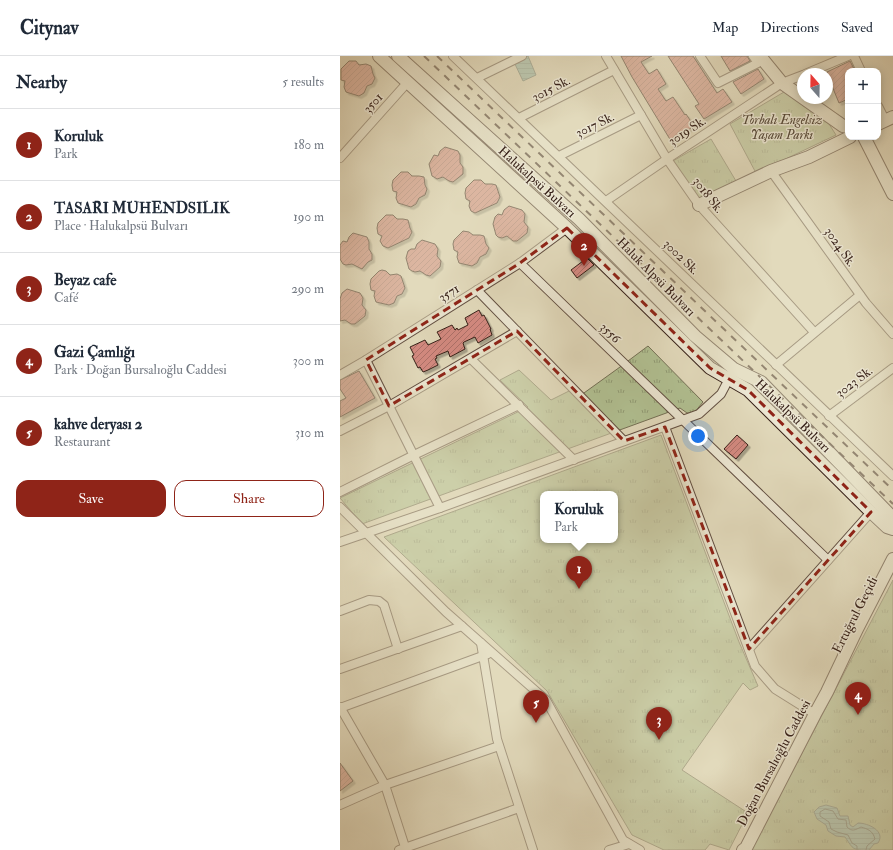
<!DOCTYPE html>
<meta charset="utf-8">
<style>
body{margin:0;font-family:"IM FELL Double Pica",serif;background:#f6f6f7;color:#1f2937}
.controls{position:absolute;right:12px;top:12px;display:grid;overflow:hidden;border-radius:8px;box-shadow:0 2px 10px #0003}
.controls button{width:36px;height:36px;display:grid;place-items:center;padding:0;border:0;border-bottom:1px solid #e0e1e3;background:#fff;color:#1f2937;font:20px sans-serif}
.compass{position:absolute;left:457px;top:12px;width:36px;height:36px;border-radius:50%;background:#fff;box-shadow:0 2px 10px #0003;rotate:340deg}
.you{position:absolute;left:358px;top:380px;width:14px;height:14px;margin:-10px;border:3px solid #fff;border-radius:50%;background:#1a73e8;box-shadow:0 0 0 6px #1a73e833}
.badge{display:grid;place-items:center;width:26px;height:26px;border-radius:50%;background:#8f2418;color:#fff;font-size:13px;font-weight:700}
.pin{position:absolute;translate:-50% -33px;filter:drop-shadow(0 1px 2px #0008)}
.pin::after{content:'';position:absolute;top:21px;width:14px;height:12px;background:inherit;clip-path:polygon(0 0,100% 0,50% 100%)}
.popup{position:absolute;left:200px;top:435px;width:78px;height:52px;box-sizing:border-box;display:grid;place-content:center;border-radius:8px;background:#fff;filter:drop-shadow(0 1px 3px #0005);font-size:13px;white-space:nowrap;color:#747a83}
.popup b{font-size:15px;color:#1f2937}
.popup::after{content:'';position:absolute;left:50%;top:100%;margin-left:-8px;border:8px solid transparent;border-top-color:#fff}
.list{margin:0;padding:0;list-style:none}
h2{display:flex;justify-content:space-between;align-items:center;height:52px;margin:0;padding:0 16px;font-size:17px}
h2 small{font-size:13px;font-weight:400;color:#747a83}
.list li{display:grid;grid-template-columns:26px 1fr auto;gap:12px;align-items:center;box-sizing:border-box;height:72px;padding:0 16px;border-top:1px solid #e0e1e3}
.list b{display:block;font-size:15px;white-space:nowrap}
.list p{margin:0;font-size:13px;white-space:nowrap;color:#747a83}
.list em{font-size:13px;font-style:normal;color:#747a83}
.actions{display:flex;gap:8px;padding:12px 16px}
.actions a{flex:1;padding:9px 0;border:1px solid #8f2418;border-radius:12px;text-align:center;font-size:14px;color:#8f2418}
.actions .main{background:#8f2418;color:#fff}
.map{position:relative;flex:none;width:553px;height:794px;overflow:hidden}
header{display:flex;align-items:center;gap:24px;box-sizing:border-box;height:56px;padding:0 20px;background:#fff;border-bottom:1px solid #e0e1e3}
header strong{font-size:19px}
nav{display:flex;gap:22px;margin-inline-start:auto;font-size:14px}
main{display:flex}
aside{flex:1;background:#fff}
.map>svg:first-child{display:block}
.park{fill:url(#park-tufts);stroke:#747056;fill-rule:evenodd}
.water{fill:url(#water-rules);stroke:#6f7d72}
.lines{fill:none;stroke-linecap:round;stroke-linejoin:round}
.shore{stroke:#666e64;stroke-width:1}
.building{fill:url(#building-hatch);stroke:#372119;filter:url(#shadow)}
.street-casing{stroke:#624f42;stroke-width:10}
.secondary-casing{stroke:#372119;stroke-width:14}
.street{stroke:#ece7d3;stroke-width:8}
.secondary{stroke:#ece7d3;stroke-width:12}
.rail{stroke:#372119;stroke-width:2;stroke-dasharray:7 7;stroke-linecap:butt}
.marked{fill:none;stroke:#8f2418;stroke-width:3;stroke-dasharray:8 5;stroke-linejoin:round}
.labels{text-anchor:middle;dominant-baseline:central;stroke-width:3;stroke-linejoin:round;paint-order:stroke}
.street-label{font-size:13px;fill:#372119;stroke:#ece7d3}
.park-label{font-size:13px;font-style:italic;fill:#564937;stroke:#ece7d3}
</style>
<header>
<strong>Citynav</strong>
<nav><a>Map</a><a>Directions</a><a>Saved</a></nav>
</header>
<main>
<aside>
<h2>Nearby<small>5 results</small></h2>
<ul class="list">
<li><span class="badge">1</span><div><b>Koruluk</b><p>Park</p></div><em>180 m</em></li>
<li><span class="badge">2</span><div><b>TASARI MUHENDSILIK</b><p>Place · Halukalpsü Bulvarı</p></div><em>190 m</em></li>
<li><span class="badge">3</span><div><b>Beyaz cafe</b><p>Café</p></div><em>290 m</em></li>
<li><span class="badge">4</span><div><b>Gazi Çamlığı</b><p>Park · Doğan Bursalıoğlu Caddesi</p></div><em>300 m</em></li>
<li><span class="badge">5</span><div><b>kahve deryası 2</b><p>Restaurant</p></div><em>310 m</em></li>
</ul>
<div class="actions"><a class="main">Save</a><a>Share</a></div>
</aside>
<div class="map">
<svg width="553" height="794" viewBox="0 0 553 794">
<defs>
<pattern id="park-tufts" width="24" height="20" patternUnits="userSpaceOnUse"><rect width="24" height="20" fill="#b1c092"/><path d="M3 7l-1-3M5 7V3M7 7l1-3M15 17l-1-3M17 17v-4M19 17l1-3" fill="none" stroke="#919c76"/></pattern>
<pattern id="water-rules" width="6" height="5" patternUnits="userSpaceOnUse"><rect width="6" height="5" fill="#95bbae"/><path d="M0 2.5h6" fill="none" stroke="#81a095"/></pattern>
<pattern id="building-hatch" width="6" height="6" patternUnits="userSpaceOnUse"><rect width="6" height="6" fill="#d48a81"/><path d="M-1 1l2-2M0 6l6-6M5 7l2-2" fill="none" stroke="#ad7069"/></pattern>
<filter id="shadow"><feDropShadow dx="2.5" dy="2.5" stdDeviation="0" flood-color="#0004"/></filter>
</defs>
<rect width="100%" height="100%" fill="#e2dabc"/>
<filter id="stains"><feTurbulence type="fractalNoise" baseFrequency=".005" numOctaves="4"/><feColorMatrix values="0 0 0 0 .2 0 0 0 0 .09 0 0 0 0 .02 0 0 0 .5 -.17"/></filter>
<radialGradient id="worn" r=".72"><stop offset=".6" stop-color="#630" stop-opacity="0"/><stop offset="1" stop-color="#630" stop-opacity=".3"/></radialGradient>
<!-- park -->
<g class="park">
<polygon points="444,36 489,68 496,79 416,117 390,68"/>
<polygon points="371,83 396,125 357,144 333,105"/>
<polygon points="308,290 363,346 354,357 347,357 340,352 22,468 0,442 188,351 160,324 179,314 211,344 229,335 237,342 280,311"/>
<path d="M321,379L399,586L418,630L410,634L403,627L342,714L408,757L389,794L370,788L365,794H324L292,779L207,635L44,481ZM203,438H275V484H203Z"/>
<polygon points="553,524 553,794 411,794"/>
</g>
<!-- water -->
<g class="water">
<polygon points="188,0 196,19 183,25 174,6"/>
<path d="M486,749L497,752L500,760H508L510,769L513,771L518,767C528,767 546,775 538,787L534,788L529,794C512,794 514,794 505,781L496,780L488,775L486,769L477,763L474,756L479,751Z"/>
</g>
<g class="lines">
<!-- shore -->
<path class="shore" d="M517,794V790L512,787L508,779L497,776L491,773L489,766L480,760V756L485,753L493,755L498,763L506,764L507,771C512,776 515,774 521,771C528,773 533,775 535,783L527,790L526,794"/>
</g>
<!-- building -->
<g class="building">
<polygon points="281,0 312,0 301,6 309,18 317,13 326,28 318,33 326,45 333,41 345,59 346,58 354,70 331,85 292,21"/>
<polygon points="328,0 353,0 377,37 383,33 392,46 364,63 355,50 359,48"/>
<polygon points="381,0 407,0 410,5 390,15"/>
<polygon points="9,5 16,5 19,9 26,8 31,10 33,18 35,22 32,28 27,30 24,37 19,40 6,36 4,31 5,25 1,24 1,13"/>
<polygon points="510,5 515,15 508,15 508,43 499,47 492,30 487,33 487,16"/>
<polygon points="418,13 424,23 401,38 393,26"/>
<polygon points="105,91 118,95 120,99 120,107 123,111 123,118 113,126 109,125 103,121 97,123 94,121 92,120 89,108 94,99 98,100 100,95"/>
<polygon points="61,116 68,116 72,120 79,120 84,121 85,129 87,133 85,139 79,142 76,148 71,151 58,147 56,142 57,136 53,135 52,129 53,124"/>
<polygon points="134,124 141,124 145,128 152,128 156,129 160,141 157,147 135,157 131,155 129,150 130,145 126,143 125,137 126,132"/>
<polygon points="169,150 182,154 185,158 184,166 188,171 187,177 177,185 173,185 167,180 162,182 158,181 156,179 153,168 155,161 158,158 162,159 164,154"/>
<polygon points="46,159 53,159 57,163 63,163 68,164 70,172 72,176 69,182 48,192 43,190 40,185 42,180 38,178 37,172 38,167"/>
<polygon points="123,175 129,176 133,179 140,179 144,180 146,188 149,192 146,198 140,201 137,207 132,210 119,207 117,201 118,196 114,194 113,188 114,184"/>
<polygon points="13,177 27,181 29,186 29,193 32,198 32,204 28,206 22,213 12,208 6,209 3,208 0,203 0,189 3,185 7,186 9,181"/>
<polygon points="82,184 95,188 98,193 97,200 101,205 100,211 90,220 86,219 80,215 75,216 72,215 69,213 66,202 68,195 71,193 75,193 77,188"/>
<polygon points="247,202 254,209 237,222 231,214"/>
<polygon points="42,214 46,215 50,219 57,218 61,220 65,232 62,238 57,240 54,247 49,249 36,246 34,240 35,235 31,234 30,228 31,223 39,215"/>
<polygon points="7,233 20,237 23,242 22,249 26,254 25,260 15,268 11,268 5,264 0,265 0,243 2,237"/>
<polygon points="139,254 142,260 144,259 151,273 150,273 152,279 138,287 135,281 124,286 123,287 125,293 110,301 108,295 96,300 97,302 95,303 98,309 88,314 83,316 80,311 78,312 72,300 74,299 70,291 85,284 88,289 101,283 97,276 112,269 115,274 117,272 118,274 128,269 125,262"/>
<polygon points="19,315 35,342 0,361 0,345 6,342 0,333 0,324"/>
<polygon points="397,379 408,389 396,403 384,393"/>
<polygon points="0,707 13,725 0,735"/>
</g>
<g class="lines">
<defs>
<g id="street">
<polyline points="113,0 553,420"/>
<polyline points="266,0 327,103 359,149 474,276"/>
<polyline points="360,0 378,27 418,7 413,0"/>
<polyline points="514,0 521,15"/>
<polyline points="465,18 508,0"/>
<polyline points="137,22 182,0"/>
<polyline points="538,50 545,64"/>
<polyline points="179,62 274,14"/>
<polyline points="219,100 301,59"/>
<polyline points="0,102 67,27"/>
<polyline points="431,115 526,247 553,278"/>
<polyline points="266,145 327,103 442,27 463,19"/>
<polyline points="180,207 488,504"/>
<polyline points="137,234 284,385"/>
<polyline points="131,303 234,404"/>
<polyline points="26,304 100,452"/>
<polyline points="436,309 520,239"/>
<polyline points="0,319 26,304 180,207 227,172"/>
<polyline points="489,360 553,312"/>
<polyline points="325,371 415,610 435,633 475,658"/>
<polyline points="0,375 49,350 177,275"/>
<polyline points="0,436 74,399 179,349"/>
<polyline points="0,451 106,556 206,644 283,784 300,794"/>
<polyline points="0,486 100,452 359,358 381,338 391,319"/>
<polyline points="0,555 29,544 39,545 44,549 58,593"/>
<polyline points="141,587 157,683 193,794"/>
<polyline points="409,593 531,456"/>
<polyline points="0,613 122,570"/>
<polyline points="0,651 45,729 66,794"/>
<polyline points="0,652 148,598"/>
<polyline points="0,749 45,729 159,690"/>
<polyline points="59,794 179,752"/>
<polyline points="269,794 289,788"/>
</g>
<g id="secondary">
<polyline points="39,0 227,172 370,312 408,334 531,456 547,471 553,473"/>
<polyline points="58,0 239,163 355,280 394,313 421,326 553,462"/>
<polyline points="420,0 442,27 503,70 508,71"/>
<polyline points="538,68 553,61"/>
<polyline points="524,81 553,138"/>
<polyline points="359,149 431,115 469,101 510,81"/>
<polyline points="403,794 406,792 475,658 487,636 517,573 553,503"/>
</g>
</defs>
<!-- street casing -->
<use href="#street" class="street-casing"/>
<!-- secondary casing -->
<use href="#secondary" class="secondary-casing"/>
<!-- street -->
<use href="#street" class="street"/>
<!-- secondary -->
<use href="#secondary" class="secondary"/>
<!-- rail -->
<g class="rail">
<polyline points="84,0 553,448"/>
<polyline points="97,0 553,434"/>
</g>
</g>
<!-- marked area -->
<path d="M0 0H553V794H0ZM227,172L370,312L408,334L531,456L409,593L325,371L284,385L177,275L49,350L26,304L180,207Z" fill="#e2dabc" fill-opacity=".55" fill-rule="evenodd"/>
<path class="marked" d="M227,172L370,312L408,334L531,456L409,593L325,371L284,385L177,275L49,350L26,304L180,207Z"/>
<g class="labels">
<!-- street labels -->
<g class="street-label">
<text transform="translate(211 33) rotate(-27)">3015 Sk.</text>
<text transform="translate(33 47) rotate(-48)">3501</text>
<text transform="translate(255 69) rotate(-26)">3017 Sk.</text>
<text transform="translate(347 75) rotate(-33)">3019 Sk.</text>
<text transform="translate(197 126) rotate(42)">Halukalpsü Bulvarı</text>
<text transform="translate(368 139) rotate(52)">3018 Sk.</text>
<text transform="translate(500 191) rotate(55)">3024 Sk.</text>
<text transform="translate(341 201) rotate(44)">3002 Sk.</text>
<text transform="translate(316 221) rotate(45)">Haluk Alpsü Bulvarı</text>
<text transform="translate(109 237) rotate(-32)">3571</text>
<text transform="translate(270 277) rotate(44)">3556</text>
<text transform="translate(514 326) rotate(-37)">3023 Sk.</text>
<text transform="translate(453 360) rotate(44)">Halukalpsü Bulvarı</text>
<text transform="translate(515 559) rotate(-63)">Ertuğrul Geçidi</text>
<text transform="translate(434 707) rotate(-62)">Doğan Bursalıoğlu Caddesi</text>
</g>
<!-- park labels -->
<g class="park-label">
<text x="442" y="64">Torbalı Engelsiz<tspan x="442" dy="15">Yaşam Parkı</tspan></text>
</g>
</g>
<rect width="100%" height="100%" filter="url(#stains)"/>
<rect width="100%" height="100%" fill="url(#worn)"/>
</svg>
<div class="controls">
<button>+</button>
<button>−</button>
</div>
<svg class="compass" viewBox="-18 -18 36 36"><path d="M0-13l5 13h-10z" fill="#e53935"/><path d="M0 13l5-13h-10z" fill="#747a83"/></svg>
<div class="you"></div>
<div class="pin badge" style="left:239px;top:533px">1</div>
<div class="popup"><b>Koruluk</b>Park</div>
<div class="pin badge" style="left:244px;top:210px">2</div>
<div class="pin badge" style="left:319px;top:684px">3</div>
<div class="pin badge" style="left:518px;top:659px">4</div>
<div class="pin badge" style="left:196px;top:667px">5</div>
</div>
</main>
